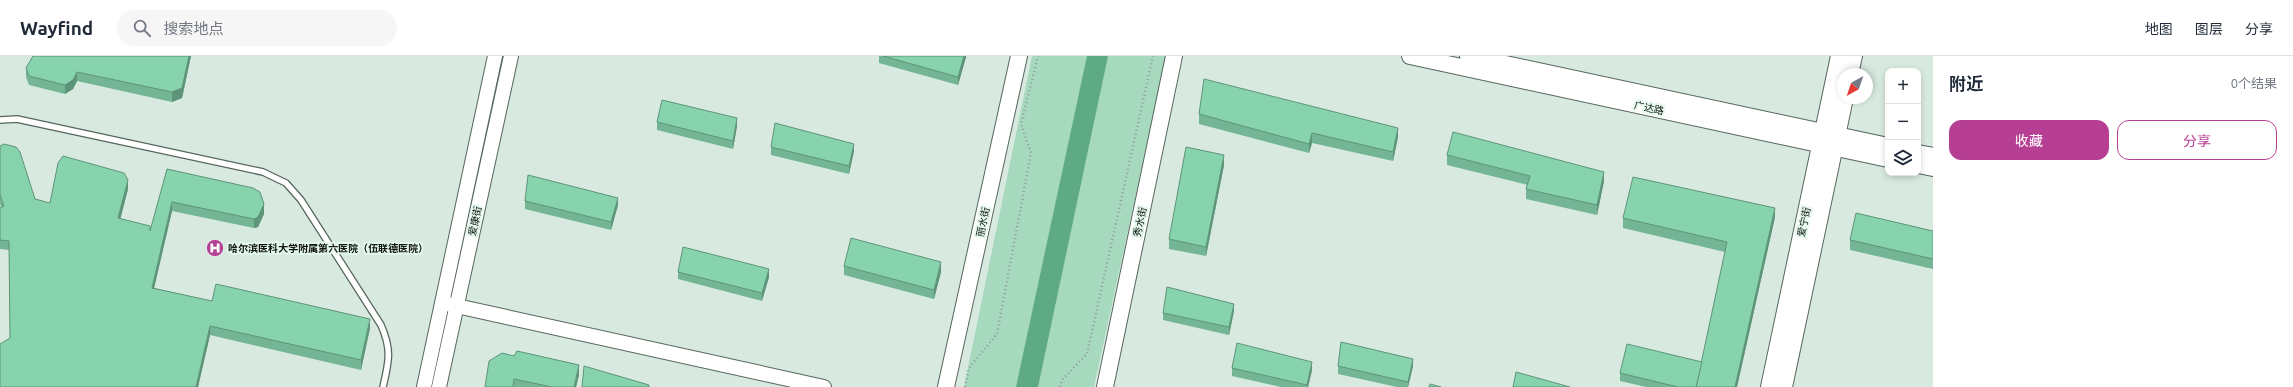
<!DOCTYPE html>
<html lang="zh">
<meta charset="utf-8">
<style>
body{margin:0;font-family:Ubuntu,"Noto Sans SC",sans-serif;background:#f6f6f7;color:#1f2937}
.controls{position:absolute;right:12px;top:12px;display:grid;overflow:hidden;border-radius:8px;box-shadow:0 2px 6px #0003}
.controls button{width:36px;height:36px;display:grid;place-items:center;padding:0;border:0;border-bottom:1px solid #e0e1e3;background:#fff;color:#1f2937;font:20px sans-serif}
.compass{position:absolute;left:1837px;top:12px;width:36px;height:36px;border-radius:50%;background:#fff;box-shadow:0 2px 6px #0003;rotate:220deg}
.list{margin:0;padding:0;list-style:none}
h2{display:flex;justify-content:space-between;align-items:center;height:52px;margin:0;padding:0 16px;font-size:17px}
h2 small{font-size:13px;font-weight:400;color:#747a83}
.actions{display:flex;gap:8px;padding:12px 16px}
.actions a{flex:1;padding:9px 0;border:1px solid #b73f93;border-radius:12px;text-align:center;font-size:14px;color:#b73f93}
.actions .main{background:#b73f93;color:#fff}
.icon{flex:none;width:22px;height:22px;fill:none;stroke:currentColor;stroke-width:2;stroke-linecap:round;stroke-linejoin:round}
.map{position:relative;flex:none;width:1933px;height:331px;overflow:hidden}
header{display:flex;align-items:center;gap:24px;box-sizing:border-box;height:56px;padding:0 20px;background:#fff;border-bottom:1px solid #e0e1e3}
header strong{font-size:19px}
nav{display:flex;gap:22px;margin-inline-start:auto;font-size:14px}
.search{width:280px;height:36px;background:#f6f6f7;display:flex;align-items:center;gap:10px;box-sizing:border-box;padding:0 14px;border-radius:22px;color:#747a83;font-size:15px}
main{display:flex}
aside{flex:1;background:#fff}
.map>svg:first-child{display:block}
.green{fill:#a6d9be}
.water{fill:#5eaa86}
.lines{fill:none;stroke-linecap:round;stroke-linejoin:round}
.service-casing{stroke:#55655c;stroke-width:8}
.tertiary-casing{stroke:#55655c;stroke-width:16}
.secondary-casing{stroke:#55655c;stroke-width:18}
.path{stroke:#8f9d96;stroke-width:2.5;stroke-dasharray:1 3;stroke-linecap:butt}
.service{stroke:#fff;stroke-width:5.5}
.tertiary{stroke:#fff;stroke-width:14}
.secondary{stroke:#fff;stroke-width:16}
.wall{fill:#74b595}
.shaded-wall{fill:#5e9479}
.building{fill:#87d3ad;stroke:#5e9479}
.labels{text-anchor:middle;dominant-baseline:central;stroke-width:4;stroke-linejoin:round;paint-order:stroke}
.street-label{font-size:10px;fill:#0e1411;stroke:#e5f8ed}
.poi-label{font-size:10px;font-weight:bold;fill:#0e1411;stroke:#e5f8ed;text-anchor:start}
</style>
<header>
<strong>Wayfind</strong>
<div class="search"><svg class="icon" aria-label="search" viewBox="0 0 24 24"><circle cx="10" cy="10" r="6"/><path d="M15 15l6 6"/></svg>搜索地点</div>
<nav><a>地图</a><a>图层</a><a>分享</a></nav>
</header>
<main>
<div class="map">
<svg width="1933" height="331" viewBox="0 0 1933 331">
<rect width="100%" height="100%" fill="#d8eae0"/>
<!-- green -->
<polygon class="green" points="1032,0 1166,0 1094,331 964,331"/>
<!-- water -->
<polygon class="water" points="1087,0 1108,0 1038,331 1016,331"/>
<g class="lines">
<defs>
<path id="service" d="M0,64L17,63L263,116L286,127L301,144L381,269C392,294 389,305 383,331"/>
<g id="tertiary">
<polyline points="443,247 824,331"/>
<polyline points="424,331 495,0"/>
<polyline points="439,331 511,0"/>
</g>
<g id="secondary">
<polyline points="1410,0 1888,103"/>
<polyline points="1468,0 1888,90"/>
<polyline points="1850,18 1854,0"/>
<polyline points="1918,97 1933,100"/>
<polyline points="1918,109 1933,112"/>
<polyline points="946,331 1019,0"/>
<polyline points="1105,331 1174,0"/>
<polyline points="1769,331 1839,0"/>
<polyline points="1784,331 1845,42"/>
</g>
</defs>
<!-- service casing -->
<use href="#service" class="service-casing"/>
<!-- tertiary casing -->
<use href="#tertiary" class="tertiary-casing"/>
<!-- secondary casing -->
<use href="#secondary" class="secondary-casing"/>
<!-- path -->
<g class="path">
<polyline points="965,331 969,312 997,278 1031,97 1021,68 1038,0"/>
<polyline points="1060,331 1062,324 1087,298 1153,0"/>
</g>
<!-- service -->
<use href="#service" class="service"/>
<!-- tertiary -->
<use href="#tertiary" class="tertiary"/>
<!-- secondary -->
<use href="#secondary" class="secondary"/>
</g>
<!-- wall -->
<g class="wall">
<polygon points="33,0 191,0 182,42 172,46 77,25 73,33 65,38 29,29 26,21 26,12"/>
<polygon points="879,0 966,0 966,1 958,29 879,7"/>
<polygon points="1199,58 1398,81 1393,105 1312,87 1309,97 1199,68"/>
<polygon points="657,66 737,70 733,93 657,74"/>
<polygon points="0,90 35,143 50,147 128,133 120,163 150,175 167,113 264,158 258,171 254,172 172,155 154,232 212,245 370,272 361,314 210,279 198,331 0,331 10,282 9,194 0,193 0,152 1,151 0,148"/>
<polygon points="771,91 854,95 849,118 771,99"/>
<polygon points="1447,99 1604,125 1597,159 1526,143 1526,133 1528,129 1447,109"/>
<polygon points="1224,109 1206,200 1169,193 1169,183"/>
<polygon points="525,145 618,149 611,174 525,153"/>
<polygon points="1775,161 1737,331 1646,331 1620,325 1620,317 1702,306 1725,196 1623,172 1623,162"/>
<polygon points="1933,175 1933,213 1850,194 1850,184"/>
<polygon points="844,210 941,216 934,243 844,219"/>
<polygon points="678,216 769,221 762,245 678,223"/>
<polygon points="1234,255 1229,279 1163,264 1163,257"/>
<polygon points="502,297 579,319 576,331 485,331"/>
<polygon points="1338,310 1413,310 1408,331 1397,331 1338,318"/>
<polygon points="1232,312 1312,314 1308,331 1281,331 1232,320"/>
</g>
<!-- shaded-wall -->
<g class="shaded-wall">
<polygon points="189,0 191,0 182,42 172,46 172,36"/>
<polygon points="964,0 966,0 966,1 958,29 958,21"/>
<polygon points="77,16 77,25 73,33 65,38 65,29"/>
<polygon points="737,62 737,70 733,93 733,85"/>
<polygon points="1398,72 1398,81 1393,105 1393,96"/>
<polygon points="1312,77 1312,87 1309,97 1309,88"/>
<polygon points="854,88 854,95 849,118 849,110"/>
<polygon points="1224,99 1224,109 1206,200 1206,191"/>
<polygon points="1604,116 1604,125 1597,159 1597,149"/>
<polygon points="128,124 128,133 118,172 118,162"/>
<polygon points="618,142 618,149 611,174 611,166"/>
<polygon points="172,146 172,155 152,241 152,232"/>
<polygon points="264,148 264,158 258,171 254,172 254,163"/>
<polygon points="1775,152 1775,161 1737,331 1735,331"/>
<polygon points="941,206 941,216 934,243 934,234"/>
<polygon points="769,213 769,221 762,245 762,237"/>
<polygon points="1234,248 1234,255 1229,279 1229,271"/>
<polygon points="370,263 370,272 361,314 361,304"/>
<polygon points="210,270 210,279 198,331 196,331"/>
<polygon points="1413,303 1413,310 1408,331 1408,326"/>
<polygon points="1312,306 1312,314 1308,331 1307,331"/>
<polygon points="579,309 579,319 576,331 574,331"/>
</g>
<!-- building -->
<g class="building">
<polygon points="33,0 189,0 182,32 172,36 77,16 73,24 65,29 29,20 26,12"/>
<polygon points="883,0 964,0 958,21"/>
<polygon points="1204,23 1398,72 1393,96 1312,77 1309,88 1199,58"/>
<polygon points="662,44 737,62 733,85 657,66"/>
<polygon points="775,67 854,88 849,110 771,91"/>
<polygon points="1453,76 1604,116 1597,149 1526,133 1530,120 1447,99"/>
<polygon points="4,88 16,91 20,96 35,143 50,147 58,107 63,100 124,117 128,124 118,162 150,170 150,175 167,113 253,132 260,136 264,148 258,161 254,163 172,146 152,232 212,245 216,228 370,263 361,304 210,270 196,331 0,331 0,288 10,282 9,185 0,184 0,152 4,150 0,139 0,90"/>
<polygon points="1186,91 1224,99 1206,191 1169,183"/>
<polygon points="528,119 618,142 611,166 525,145"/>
<polygon points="1633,121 1775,152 1735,331 1696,331 1727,186 1623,162"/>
<polygon points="1856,157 1933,175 1933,203 1850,184"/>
<polygon points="851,182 941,206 934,234 844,210"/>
<polygon points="683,191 769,213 762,237 678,216"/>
<polygon points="1167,231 1234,248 1229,271 1163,257"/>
<polygon points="1341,286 1413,303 1408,326 1338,310"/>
<polygon points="1237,287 1312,306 1307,329 1232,312"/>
<polygon points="1627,288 1702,306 1696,331 1678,331 1620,317"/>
<polygon points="517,295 579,309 574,331 552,331 514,323 513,331 485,331 489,305 502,297 514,300"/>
<polygon points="584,310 649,329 649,331 582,331"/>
<polygon points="1516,316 1570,331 1513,331"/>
<polygon points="1430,328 1441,331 1429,331"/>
</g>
<!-- icons -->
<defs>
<symbol id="hospital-disc" viewBox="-11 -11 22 22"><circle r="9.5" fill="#b73f93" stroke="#e5f8ed"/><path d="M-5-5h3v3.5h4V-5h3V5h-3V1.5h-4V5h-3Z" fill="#fff"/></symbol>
</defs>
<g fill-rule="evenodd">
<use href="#hospital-disc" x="205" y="182" width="20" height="20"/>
</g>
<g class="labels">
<!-- street labels -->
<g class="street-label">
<text transform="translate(1649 52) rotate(12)">广达路</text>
<text transform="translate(475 165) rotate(-78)">爱康街</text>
<text transform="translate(983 166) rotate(-78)">丽水街</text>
<text transform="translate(1140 166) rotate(-78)">秀水街</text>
<text transform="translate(1804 166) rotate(-78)">爱宁街</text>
</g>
<!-- poi labels -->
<g class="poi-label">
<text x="228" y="192">哈尔滨医科大学附属第六医院（伍联德医院）</text>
</g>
</g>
</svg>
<div class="controls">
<button>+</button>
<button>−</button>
<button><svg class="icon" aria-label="layers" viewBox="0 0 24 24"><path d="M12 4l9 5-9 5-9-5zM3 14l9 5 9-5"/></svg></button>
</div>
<svg class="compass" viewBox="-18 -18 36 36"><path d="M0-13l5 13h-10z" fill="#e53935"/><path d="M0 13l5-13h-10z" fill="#747a83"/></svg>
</div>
<aside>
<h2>附近<small>0个结果</small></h2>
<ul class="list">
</ul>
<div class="actions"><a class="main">收藏</a><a>分享</a></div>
</aside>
</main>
